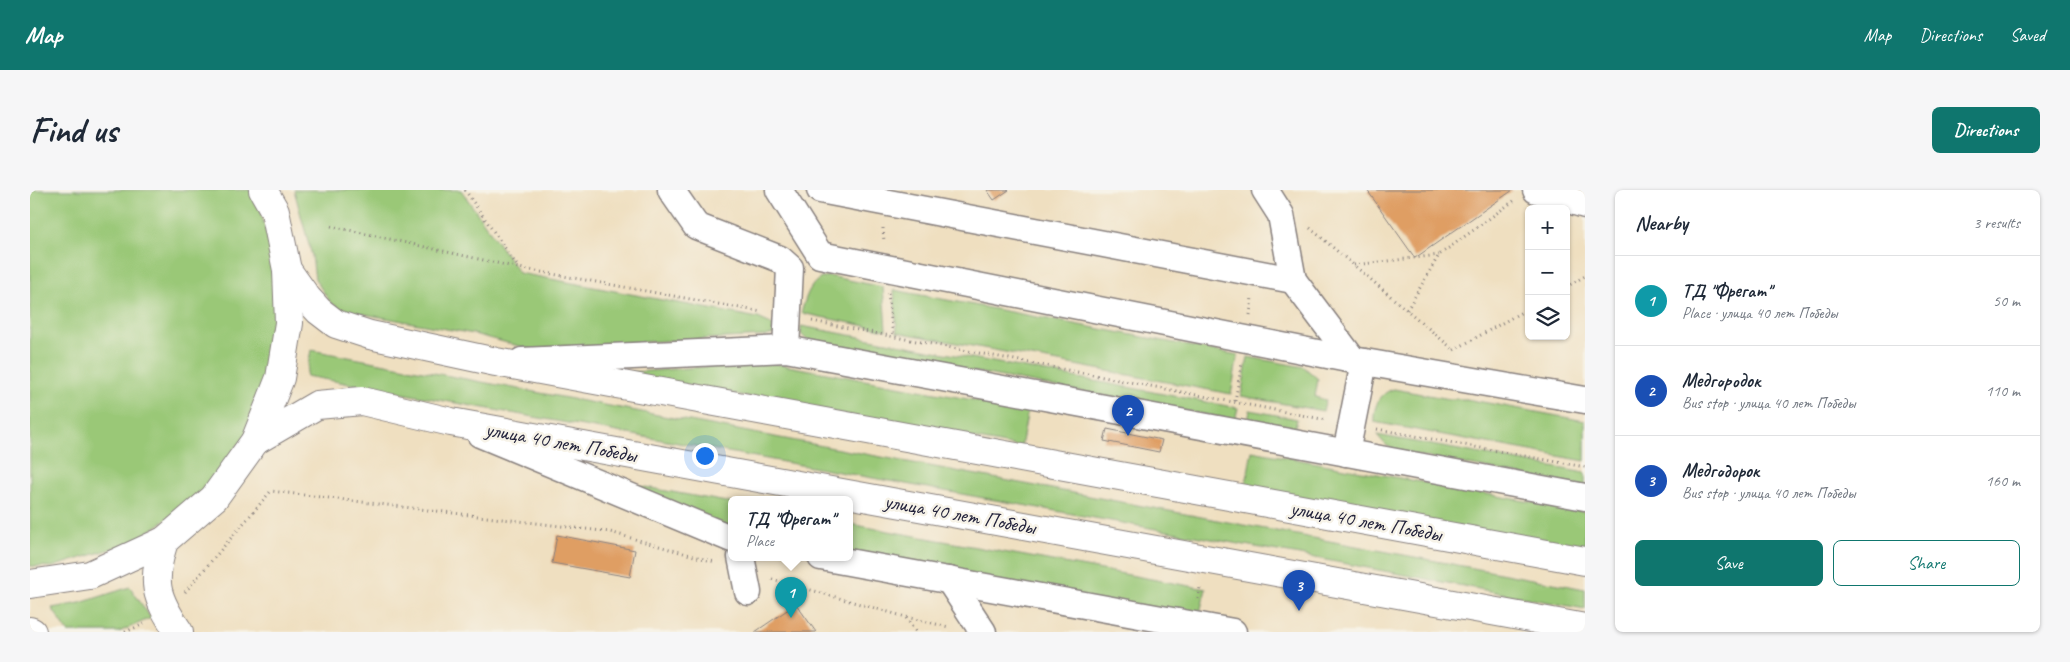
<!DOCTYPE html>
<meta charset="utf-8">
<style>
body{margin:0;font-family:Caveat,sans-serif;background:#f6f6f7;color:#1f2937}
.controls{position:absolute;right:15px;top:15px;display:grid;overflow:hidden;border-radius:8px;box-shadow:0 1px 4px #0004}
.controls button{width:45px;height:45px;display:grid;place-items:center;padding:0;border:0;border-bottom:1px solid #e0e1e3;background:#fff;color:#1f2937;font:25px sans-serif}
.you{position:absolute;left:674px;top:265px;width:18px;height:18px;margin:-12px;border:4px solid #fff;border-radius:50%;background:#1a73e8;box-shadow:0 0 0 8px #1a73e833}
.badge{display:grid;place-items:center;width:32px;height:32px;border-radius:50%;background:#0f766e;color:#fff;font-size:16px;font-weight:700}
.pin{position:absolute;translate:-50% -41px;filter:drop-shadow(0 1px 2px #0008)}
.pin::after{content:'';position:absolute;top:26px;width:18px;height:15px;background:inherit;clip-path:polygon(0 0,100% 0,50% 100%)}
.popup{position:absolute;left:698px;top:306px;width:125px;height:65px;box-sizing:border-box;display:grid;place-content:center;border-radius:8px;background:#fff;filter:drop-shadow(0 1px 4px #0005);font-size:16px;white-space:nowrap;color:#747a83}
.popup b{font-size:19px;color:#1f2937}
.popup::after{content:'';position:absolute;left:50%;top:100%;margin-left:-10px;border:10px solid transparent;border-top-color:#fff}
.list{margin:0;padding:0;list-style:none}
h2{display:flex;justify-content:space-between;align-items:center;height:65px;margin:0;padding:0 20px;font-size:21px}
h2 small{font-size:16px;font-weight:400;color:#747a83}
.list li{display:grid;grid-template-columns:32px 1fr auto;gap:15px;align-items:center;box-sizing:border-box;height:90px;padding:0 20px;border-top:1px solid #e0e1e3}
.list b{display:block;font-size:19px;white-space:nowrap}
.list p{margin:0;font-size:16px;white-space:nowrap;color:#747a83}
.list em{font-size:16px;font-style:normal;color:#747a83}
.actions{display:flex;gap:10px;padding:15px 20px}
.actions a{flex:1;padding:11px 0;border:1px solid #0f766e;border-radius:8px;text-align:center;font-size:18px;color:#0f766e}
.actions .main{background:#0f766e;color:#fff}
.icon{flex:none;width:28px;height:28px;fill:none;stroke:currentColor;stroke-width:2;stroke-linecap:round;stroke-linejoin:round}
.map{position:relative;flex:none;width:1555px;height:442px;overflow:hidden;border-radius:8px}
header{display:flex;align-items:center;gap:30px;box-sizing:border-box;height:70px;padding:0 25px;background:#0f766e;color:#fff}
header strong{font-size:24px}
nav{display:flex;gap:28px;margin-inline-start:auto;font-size:18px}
.intro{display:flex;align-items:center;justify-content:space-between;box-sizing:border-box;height:120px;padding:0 30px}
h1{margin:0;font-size:35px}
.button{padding:12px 22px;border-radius:8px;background:#0f766e;color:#fff;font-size:18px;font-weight:700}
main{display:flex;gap:30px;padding:0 30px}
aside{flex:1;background:#fff;border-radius:8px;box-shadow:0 1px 4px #0004}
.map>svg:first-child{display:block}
.green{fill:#9ac877;stroke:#5e7559}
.building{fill:#df9e64}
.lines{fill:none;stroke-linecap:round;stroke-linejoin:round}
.minor-casing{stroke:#88807e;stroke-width:29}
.major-casing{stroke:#88807e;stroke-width:30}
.path{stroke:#88807e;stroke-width:3;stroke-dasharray:1 4;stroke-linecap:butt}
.minor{stroke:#fff;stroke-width:26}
.major{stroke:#fff;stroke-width:28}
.labels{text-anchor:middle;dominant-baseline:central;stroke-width:5;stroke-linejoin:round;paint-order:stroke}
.street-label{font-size:21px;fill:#22223b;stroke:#f7f3e8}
</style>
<header>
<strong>Map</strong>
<nav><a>Map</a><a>Directions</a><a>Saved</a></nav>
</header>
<div class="intro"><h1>Find us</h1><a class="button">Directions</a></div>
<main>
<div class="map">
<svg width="1555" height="442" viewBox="0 0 1555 442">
<rect width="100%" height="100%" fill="#f7f3e8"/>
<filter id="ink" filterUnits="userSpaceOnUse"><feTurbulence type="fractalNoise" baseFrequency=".02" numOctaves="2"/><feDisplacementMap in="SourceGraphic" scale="10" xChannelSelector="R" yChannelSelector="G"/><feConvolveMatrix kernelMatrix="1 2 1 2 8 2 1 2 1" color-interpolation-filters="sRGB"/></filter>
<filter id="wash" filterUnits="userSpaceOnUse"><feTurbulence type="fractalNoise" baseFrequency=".0096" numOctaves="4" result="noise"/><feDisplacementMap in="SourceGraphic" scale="20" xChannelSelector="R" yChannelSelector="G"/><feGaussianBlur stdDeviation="1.12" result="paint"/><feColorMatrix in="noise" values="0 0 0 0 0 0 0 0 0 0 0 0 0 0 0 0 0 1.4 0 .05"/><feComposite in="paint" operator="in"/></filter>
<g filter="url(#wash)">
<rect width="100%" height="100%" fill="#efdfc0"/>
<!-- green -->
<g class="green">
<polygon points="0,0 220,0 230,18 249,94 244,172 216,245 168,307 104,352 22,377 0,376"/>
<polygon points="264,0 431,0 489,83 728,128 741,134 746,138 744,144 736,146 614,152 511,162 444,144 312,120 300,112 285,89 282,66"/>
<path d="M799,86L853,97L856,140L771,123C776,108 780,88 799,86Z"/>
<polygon points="864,100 1208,165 1201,204 867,142"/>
<polygon points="771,136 1208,218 1205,230 778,151 771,144"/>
<polygon points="281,160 1555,399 1555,419 1259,363 276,186"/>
<polygon points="1218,167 1274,177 1288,189 1285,207 1296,210 1293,221 1211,206"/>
<polygon points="736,172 998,220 991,257 592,183"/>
<path d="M1364,199L1420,209H1436L1555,231V271L1344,232C1343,218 1349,203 1364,199Z"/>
<polygon points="1220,220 1267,229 1264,242 1218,232"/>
<polygon points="1347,245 1555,283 1555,297 1365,261 1356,255"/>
<polygon points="1222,261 1555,322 1555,360 1215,298"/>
<polygon points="577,290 702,313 702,342"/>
<polygon points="820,334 1176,399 1168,430 820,367"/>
<polygon points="100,397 121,428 89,442 38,442 22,418 50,413"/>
</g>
<g id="blocks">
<!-- building -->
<g class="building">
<polygon points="957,0 979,0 964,10"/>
<polygon points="1337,0 1483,0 1385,68"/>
<polygon points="1077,239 1132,250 1129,262 1074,251"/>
<polygon points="527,345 605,360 600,387 522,373"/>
<polygon points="766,414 786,442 725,442"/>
</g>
</g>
</g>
<g filter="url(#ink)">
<use href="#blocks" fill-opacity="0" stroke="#88807e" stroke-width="1"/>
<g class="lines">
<defs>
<g id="minor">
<polyline points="641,0 666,36 750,69 760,78 756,159"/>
<polyline points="749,0 790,65 1323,170 1555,210"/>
<polyline points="790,0 1263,90 1251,25 1235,0"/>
<polyline points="1506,0 1555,15"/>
<polyline points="1263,90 1323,170"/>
<polyline points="492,171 756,159 1555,307"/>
<polyline points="450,244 702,349"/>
<polyline points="1316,263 1334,172"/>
<polyline points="711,367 718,402"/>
<polyline points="791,367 1203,442"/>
<polyline points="919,390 953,442"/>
</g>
<g id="major">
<polyline points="257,80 277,108 289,121 306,134 340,145 466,172 1555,371"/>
<polyline points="225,251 287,215 332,211 421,232 1555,438"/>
<path d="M134,351C121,392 125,407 149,442"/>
<polyline points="0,394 60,385 134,351 184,308 225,251 250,188 259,133 257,80 245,21 233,0"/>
<polyline points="0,441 2,442"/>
</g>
</defs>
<!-- minor casing -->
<use href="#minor" class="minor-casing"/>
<!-- major casing -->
<use href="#major" class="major-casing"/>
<!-- path -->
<g class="path">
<polyline points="435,0 488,77"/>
<polyline points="301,36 489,78 732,122"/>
<polyline points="853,38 854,52"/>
<polyline points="1280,38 1424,160"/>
<polyline points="1324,75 1409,65"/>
<polyline points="1536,97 1555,86"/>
<polyline points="858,103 863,146"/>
<polyline points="1377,120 1409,65 1485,10"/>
<polyline points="1220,125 1222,107"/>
<polyline points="782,131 1297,230"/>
<polyline points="1424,160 1499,118"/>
<polyline points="1205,211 1212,173"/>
<polyline points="1347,239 1555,277"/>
<polyline points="742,389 876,427 919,437"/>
<polyline points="155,402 241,301 580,342 685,372"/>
<polyline points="1168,409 1170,398"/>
<polyline points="876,428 886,442"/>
<polyline points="95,442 114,434"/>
</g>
<!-- minor -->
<use href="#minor" class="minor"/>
<!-- major -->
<use href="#major" class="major"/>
</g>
</g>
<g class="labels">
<!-- street labels -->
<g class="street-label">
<text transform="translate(531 252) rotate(10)">улица 40 лет Победы</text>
<text transform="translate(930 324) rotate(10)">улица 40 лет Победы</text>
<text transform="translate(1336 331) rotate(10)">улица 40 лет Победы</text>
</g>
</g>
</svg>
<div class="controls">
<button>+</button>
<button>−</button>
<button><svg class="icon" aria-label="layers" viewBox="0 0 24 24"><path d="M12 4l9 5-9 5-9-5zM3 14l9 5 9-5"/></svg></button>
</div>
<div class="you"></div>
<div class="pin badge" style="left:761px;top:428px;background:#0f9aa8">1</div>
<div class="popup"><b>ТД &quot;Фрегат&quot;</b>Place</div>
<div class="pin badge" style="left:1098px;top:246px;background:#1a4fb4">2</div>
<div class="pin badge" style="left:1269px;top:421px;background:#1a4fb4">3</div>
</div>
<aside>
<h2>Nearby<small>3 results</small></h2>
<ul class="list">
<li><span class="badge" style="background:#0f9aa8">1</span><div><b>ТД &quot;Фрегат&quot;</b><p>Place · улица 40 лет Победы</p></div><em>50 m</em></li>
<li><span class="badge" style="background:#1a4fb4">2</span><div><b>Медгородок</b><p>Bus stop · улица 40 лет Победы</p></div><em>110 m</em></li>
<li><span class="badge" style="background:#1a4fb4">3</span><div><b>Медгодорок</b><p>Bus stop · улица 40 лет Победы</p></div><em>160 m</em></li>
</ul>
<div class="actions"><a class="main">Save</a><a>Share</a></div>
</aside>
</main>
